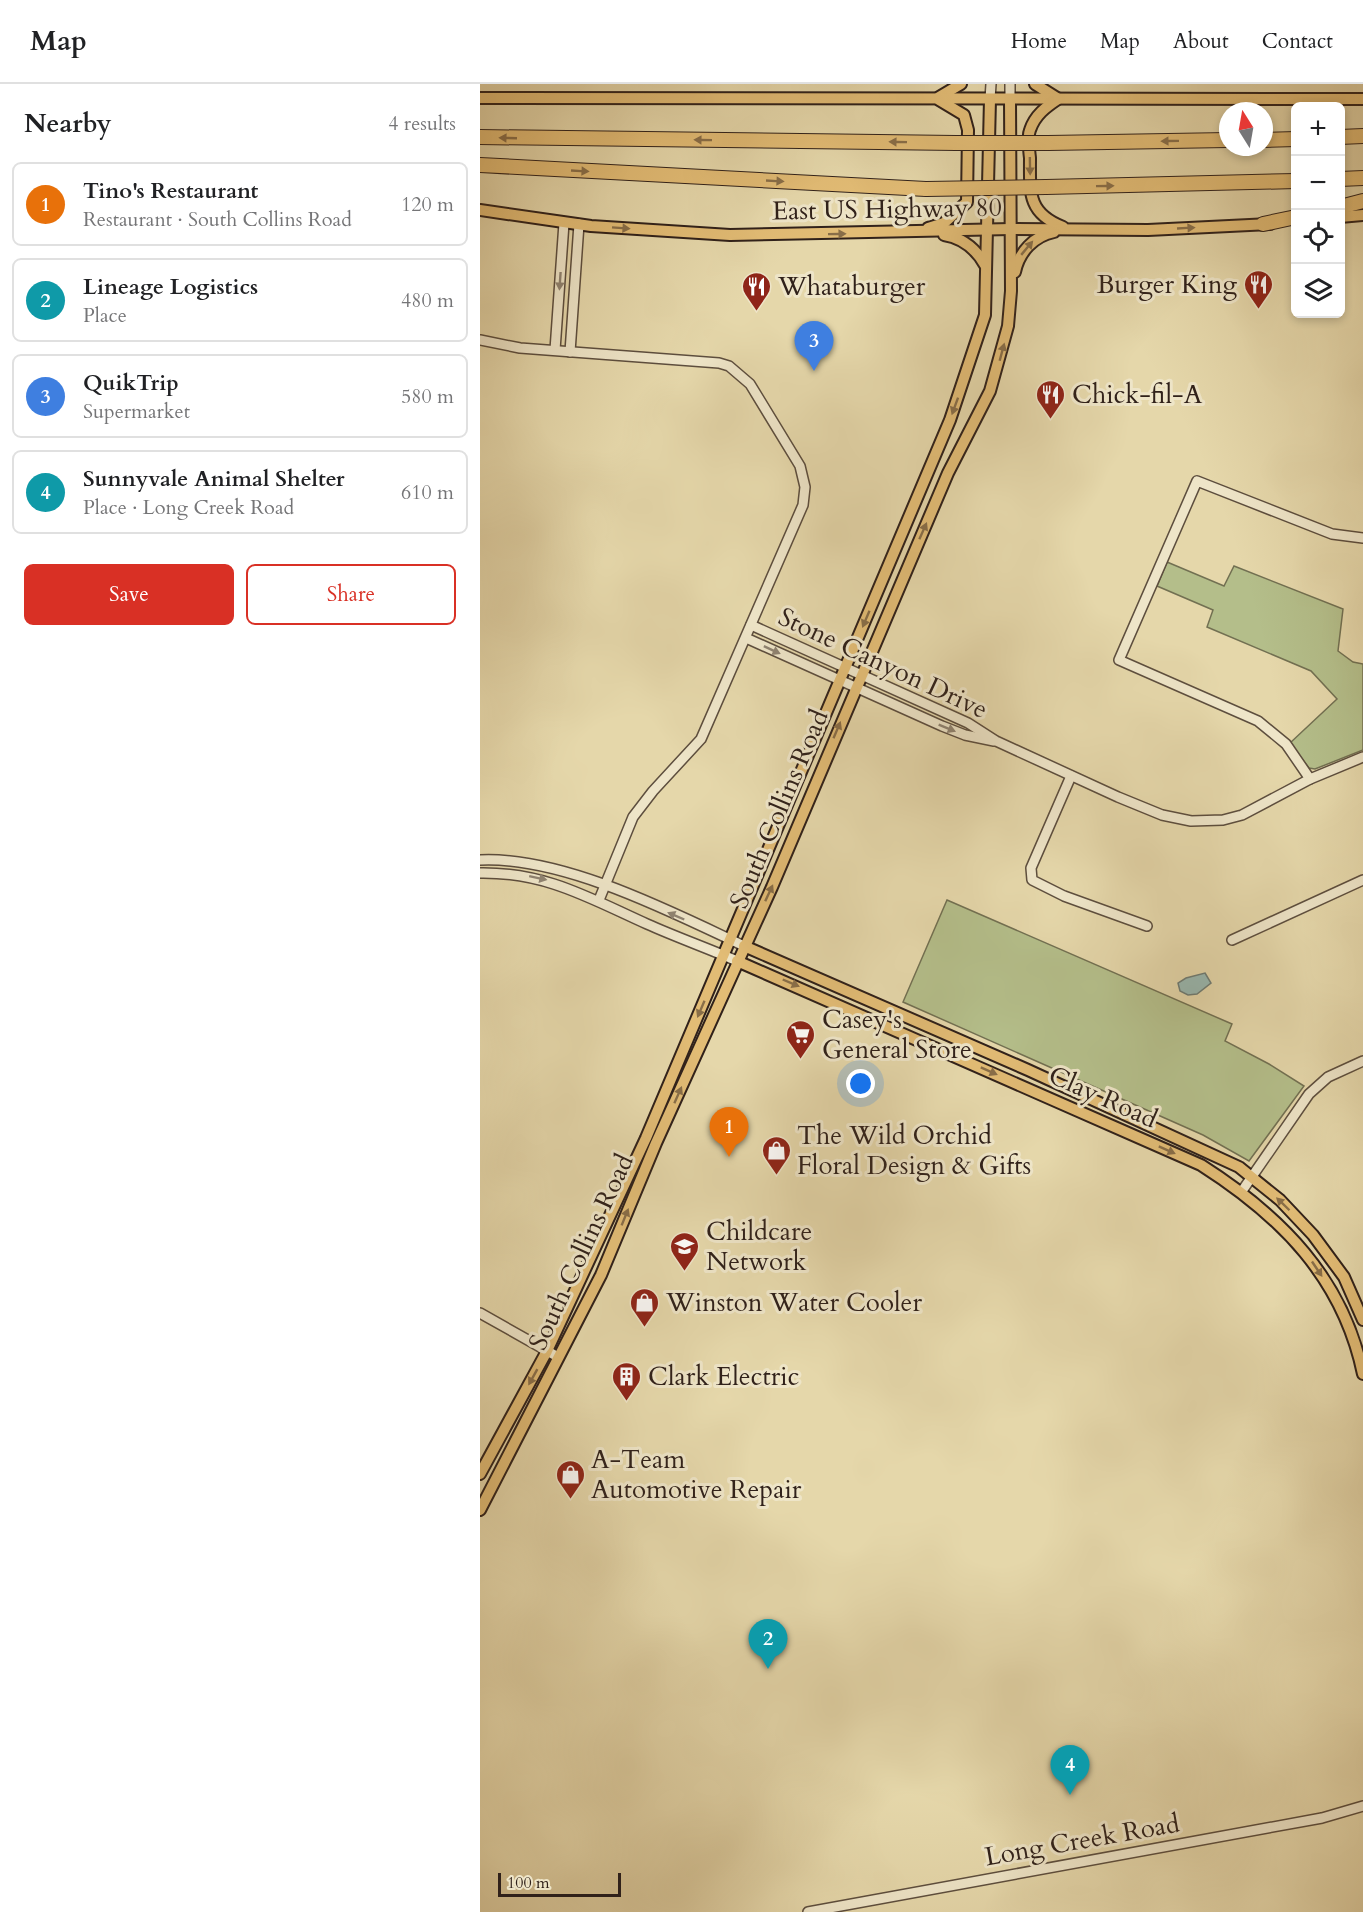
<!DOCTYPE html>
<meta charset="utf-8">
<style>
body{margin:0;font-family:Cardo,serif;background:#f2f2f2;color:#202124}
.controls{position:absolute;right:18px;top:18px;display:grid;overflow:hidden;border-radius:9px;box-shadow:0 3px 9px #0003}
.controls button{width:54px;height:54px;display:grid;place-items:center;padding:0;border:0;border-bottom:2px solid #e0e0e0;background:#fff;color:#202124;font:30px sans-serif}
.compass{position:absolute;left:739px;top:18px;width:54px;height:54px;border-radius:50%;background:#fff;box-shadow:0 3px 9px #0003;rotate:349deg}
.scale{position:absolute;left:18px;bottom:15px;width:123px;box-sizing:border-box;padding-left:6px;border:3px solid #30211a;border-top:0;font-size:16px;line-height:21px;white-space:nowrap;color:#30211a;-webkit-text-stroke:4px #eee5c8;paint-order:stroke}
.you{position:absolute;left:381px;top:1000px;width:21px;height:21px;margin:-15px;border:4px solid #fff;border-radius:50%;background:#1a73e8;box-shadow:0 0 0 9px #1a73e833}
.badge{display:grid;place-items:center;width:39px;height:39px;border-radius:50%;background:#d93025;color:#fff;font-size:20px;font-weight:700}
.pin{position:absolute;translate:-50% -50px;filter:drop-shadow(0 2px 3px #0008)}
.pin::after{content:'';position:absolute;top:32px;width:21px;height:18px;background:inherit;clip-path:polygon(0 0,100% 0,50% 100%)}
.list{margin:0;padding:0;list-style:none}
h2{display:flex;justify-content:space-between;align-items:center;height:78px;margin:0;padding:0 24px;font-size:26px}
h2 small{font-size:20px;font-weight:400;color:#757577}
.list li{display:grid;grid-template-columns:39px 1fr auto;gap:18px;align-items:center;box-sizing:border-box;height:84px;margin:0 12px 12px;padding:0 12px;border:2px solid #e0e0e0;border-radius:9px}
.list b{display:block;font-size:22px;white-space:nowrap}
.list p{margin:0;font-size:20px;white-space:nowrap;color:#757577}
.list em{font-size:20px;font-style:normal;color:#757577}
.actions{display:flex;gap:12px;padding:18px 24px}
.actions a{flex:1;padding:14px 0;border:2px solid #d93025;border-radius:9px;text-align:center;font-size:21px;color:#d93025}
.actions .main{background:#d93025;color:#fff}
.icon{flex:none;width:33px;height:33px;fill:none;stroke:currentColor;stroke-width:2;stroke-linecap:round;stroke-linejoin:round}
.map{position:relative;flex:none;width:883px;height:1828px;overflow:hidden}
header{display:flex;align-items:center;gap:36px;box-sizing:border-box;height:84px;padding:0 30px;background:#fff;border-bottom:2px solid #e0e0e0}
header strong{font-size:28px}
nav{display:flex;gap:33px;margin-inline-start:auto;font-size:21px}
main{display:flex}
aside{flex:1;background:#fff}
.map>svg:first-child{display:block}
.green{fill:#b4be8a;stroke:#727052;stroke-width:1.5}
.water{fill:#98b8b1;stroke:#6e7c75;stroke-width:1.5}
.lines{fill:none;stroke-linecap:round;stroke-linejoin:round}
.minor-casing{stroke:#5d4e3e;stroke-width:12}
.major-casing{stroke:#30211a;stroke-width:14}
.highway-casing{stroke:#30211a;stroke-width:16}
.minor{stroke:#eee5c8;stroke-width:9}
.major{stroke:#e2bc75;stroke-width:10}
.highway{stroke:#e2bc75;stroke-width:14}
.highway-bridge-casing{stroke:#30211a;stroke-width:16;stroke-linecap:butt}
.highway-bridge{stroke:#e2bc75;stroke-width:14}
.oneway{fill:#896e48}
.oneway2{fill:#8f8371}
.labels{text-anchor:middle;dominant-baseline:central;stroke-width:6;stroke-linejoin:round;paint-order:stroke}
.street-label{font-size:26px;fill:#30211a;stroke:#eee5c8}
.poi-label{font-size:26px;fill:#30211a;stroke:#eee5c8;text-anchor:start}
</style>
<header>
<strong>Map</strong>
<nav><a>Home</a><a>Map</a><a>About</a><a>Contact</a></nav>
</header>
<main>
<aside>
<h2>Nearby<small>4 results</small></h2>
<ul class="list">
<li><span class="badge" style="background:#e8710a">1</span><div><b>Tino's Restaurant</b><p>Restaurant · South Collins Road</p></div><em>120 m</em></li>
<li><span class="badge" style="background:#0f9aa8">2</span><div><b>Lineage Logistics</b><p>Place</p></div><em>480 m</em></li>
<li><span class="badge" style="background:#3f7fe0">3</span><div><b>QuikTrip</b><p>Supermarket</p></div><em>580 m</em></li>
<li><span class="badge" style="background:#0f9aa8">4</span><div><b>Sunnyvale Animal Shelter</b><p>Place · Long Creek Road</p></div><em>610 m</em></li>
</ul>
<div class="actions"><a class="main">Save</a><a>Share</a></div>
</aside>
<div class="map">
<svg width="883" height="1828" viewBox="0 0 883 1828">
<rect width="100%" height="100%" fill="#e5d7aa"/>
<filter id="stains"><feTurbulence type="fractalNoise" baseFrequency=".00333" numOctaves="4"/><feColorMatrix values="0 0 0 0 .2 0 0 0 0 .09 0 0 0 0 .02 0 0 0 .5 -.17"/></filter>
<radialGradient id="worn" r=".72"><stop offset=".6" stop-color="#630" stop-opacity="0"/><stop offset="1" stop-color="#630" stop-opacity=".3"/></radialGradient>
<!-- green -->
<g class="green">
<polygon points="687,478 744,502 754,482 863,525 858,567 873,578 883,580 883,666 835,685 829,684 810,659 857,615 831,587 727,543 733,526 677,502"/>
<polygon points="467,816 752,940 745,957 789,980 824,1002 769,1077 723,1051 423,918"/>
</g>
<!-- water -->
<polygon class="water" points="725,889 731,899 717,910 708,911 700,907 698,899 706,894"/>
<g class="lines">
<defs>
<g id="minor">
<polyline points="530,0 530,15"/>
<polyline points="510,15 511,0"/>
<polyline points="0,256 40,264 239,279 249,282 270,300 320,382 325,403 323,421 221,655 173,707 153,733 119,816"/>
<polyline points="75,266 84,139"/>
<polyline points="90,268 99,140"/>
<polyline points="271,541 488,639 516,657 638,713 682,731 711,737 743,736 762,731 830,695 883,673"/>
<polyline points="266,554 462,642 485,651 514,657"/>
<polyline points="591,692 551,784 552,796 584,812 667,842"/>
<polyline points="830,695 806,660 778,637 639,576 717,397 852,450 883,454"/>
<path d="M0,776C82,772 190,827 264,862"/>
<path d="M0,789C66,788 109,814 167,840C196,853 227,864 257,877"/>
<polyline points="752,856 883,796"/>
<polyline points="762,1107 829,1010 848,993 883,977"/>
<polyline points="0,1229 78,1273"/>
<polyline points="328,1828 842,1734 883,1722"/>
</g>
<g id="major">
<polyline points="555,0 577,14"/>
<polyline points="459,13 481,0"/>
<polyline points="0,14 883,15"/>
<path d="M578,15C566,23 555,31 550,46C547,53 549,65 550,74C550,108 547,129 583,143"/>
<polyline points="0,126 111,142 250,151 531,145 668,146 790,140"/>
<polyline points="860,133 883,131"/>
<polyline points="448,144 464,139 487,118 488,46 484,31 459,16"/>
<path d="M464,151C483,154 496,165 505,181"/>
<path d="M535,188C539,168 554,152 574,148"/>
<polyline points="264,862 548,986 759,1083 800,1116 833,1151 864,1193 883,1236"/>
<path d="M257,877L721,1081C801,1132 863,1194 883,1290"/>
<polyline points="0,1390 67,1267 166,1054 470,336 505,231 510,15"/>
<polyline points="0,1426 121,1191 176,1059 292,803 468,389 510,307 528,242 531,207 530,15"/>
</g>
<g id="highway">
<polyline points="0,53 476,59"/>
<polyline points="860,53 883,52"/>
<polyline points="784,56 816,55"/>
<polyline points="568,59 748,56"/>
<polyline points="0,81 446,105"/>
<polyline points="860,95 883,94"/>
<polyline points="566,103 816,97"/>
<polyline points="860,123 883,117"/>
<polyline points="783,140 816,133"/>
</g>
</defs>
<!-- minor casing -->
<use href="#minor" class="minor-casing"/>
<!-- major casing -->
<use href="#major" class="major-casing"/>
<!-- highway casing -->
<use href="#highway" class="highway-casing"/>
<!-- minor -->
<use href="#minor" class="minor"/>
<!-- major -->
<use href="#major" class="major"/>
<!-- highway -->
<use href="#highway" class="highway"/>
<defs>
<g id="highway-bridge">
<polyline points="476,59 568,59"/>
<polyline points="446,105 566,103"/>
</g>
</defs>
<!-- highway-bridge casing -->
<use href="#highway-bridge" class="highway-bridge-casing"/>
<!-- highway-bridge -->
<use href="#highway-bridge" class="highway-bridge"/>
</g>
<!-- one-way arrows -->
<defs><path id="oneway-solid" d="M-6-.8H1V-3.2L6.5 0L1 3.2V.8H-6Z" transform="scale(1.5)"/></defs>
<g class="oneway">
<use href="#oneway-solid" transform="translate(28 54) rotate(-178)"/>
<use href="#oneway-solid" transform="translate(223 56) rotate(-179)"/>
<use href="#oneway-solid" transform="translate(690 57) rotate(179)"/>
<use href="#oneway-solid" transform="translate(418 58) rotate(-179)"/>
<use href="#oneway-solid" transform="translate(550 82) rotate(89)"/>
<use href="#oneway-solid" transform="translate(100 87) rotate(3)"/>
<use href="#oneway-solid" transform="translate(295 97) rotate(3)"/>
<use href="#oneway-solid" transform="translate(625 102) rotate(-1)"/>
<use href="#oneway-solid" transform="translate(141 144) rotate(4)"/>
<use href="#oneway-solid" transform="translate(706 144) rotate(-3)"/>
<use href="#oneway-solid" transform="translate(357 150) rotate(-1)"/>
<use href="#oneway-solid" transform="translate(547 164) rotate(-50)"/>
<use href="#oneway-solid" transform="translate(522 268) rotate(-75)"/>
<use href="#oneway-solid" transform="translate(475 322) rotate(110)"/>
<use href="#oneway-solid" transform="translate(443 447) rotate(-66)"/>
<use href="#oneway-solid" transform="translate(386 535) rotate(113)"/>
<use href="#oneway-solid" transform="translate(357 646) rotate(-67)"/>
<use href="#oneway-solid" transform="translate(289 809) rotate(-65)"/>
<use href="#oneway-solid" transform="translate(311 899) rotate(23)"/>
<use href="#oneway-solid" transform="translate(221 925) rotate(113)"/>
<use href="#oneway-solid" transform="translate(509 987) rotate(24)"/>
<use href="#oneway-solid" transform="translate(198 1011) rotate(-66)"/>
<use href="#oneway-solid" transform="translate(687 1066) rotate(24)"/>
<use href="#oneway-solid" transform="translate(803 1120) rotate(-136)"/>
<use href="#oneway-solid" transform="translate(145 1133) rotate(-68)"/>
<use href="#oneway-solid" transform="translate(837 1185) rotate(56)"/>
<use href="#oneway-solid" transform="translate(53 1293) rotate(119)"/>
</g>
<g class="oneway2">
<use href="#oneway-solid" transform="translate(80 197) rotate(94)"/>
<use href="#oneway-solid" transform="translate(292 566) rotate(25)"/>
<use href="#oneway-solid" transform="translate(467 644) rotate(22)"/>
<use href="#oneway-solid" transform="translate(58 794) rotate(12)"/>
<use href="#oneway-solid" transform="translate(196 832) rotate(-157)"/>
</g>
<!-- icons -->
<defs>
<symbol id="restaurant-pin" viewBox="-11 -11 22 30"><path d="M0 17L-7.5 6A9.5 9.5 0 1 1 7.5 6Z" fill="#8f2418" stroke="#eee5c8"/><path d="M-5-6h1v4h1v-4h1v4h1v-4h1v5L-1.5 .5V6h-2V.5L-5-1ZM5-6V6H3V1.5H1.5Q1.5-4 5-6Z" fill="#fff"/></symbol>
<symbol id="supermarket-pin" viewBox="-11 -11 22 30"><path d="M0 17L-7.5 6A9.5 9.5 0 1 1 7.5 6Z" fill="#8f2418" stroke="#eee5c8"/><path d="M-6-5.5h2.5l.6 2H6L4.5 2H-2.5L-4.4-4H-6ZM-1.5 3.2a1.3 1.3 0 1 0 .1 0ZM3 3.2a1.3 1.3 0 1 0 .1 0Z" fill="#fff"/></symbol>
<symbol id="shop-pin" viewBox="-11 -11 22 30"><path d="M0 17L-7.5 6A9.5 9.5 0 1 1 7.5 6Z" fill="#8f2418" stroke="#eee5c8"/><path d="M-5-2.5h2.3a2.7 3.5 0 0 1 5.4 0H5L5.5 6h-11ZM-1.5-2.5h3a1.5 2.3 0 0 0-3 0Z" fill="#fff"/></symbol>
<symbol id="school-pin" viewBox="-11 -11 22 30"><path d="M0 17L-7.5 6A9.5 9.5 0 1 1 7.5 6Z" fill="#8f2418" stroke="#eee5c8"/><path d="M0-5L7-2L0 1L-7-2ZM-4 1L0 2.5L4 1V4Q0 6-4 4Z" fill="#fff"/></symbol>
<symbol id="building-pin" viewBox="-11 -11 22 30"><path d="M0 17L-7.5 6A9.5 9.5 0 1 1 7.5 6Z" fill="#8f2418" stroke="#eee5c8"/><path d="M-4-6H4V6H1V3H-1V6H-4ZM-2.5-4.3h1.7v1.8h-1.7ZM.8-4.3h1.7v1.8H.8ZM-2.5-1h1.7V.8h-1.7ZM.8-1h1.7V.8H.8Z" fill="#fff"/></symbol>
</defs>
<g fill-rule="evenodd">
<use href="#restaurant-pin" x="762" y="184" width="33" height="45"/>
<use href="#restaurant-pin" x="260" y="186" width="33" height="45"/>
<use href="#restaurant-pin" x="554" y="294" width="33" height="45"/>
<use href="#supermarket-pin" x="304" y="934" width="33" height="45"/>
<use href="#shop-pin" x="280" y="1050" width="33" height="45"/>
<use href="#school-pin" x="188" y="1146" width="33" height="45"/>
<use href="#shop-pin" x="148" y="1202" width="33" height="45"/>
<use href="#building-pin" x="130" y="1276" width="33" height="45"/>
<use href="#shop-pin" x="74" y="1374" width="33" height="45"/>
</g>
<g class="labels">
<!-- street labels -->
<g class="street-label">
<text transform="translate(407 125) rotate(-1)">East US Highway 80</text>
<text transform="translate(403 579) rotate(25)">Stone Canyon Drive</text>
<text transform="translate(299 725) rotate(-67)">South Collins Road</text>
<text transform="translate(623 1013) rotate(24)">Clay Road</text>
<text transform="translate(101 1168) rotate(-65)">South Collins Road</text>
<text transform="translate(602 1756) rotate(-10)">Long Creek Road</text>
</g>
<!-- poi labels -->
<g class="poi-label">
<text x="757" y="200" text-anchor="end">Burger King</text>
<text x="298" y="202">Whataburger</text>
<text x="592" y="310">Chick-fil-A</text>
<text x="342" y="935">Casey's<tspan x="342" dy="30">General Store</tspan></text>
<text x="317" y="1051">The Wild Orchid<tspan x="317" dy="30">Floral Design &amp; Gifts</tspan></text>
<text x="226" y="1147">Childcare<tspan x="226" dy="30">Network</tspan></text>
<text x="186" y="1218">Winston Water Cooler</text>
<text x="168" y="1292">Clark Electric</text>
<text x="111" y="1375">A-Team<tspan x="111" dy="30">Automotive Repair</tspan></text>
</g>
</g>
<rect width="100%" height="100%" filter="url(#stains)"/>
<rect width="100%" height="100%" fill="url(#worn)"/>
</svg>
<div class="controls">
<button>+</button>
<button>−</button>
<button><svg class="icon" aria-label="locate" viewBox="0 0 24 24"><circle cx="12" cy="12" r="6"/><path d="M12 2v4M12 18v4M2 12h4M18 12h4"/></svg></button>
<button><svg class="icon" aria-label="layers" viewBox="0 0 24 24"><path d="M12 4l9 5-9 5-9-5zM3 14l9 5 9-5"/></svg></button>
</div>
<svg class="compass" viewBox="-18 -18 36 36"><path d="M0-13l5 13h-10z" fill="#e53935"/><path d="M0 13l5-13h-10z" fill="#757577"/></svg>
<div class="scale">100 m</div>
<div class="you"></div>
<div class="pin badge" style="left:249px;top:1073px;background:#e8710a">1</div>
<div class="pin badge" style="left:288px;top:1585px;background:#0f9aa8">2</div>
<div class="pin badge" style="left:334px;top:287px;background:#3f7fe0">3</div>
<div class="pin badge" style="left:590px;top:1711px;background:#0f9aa8">4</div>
</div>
</main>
